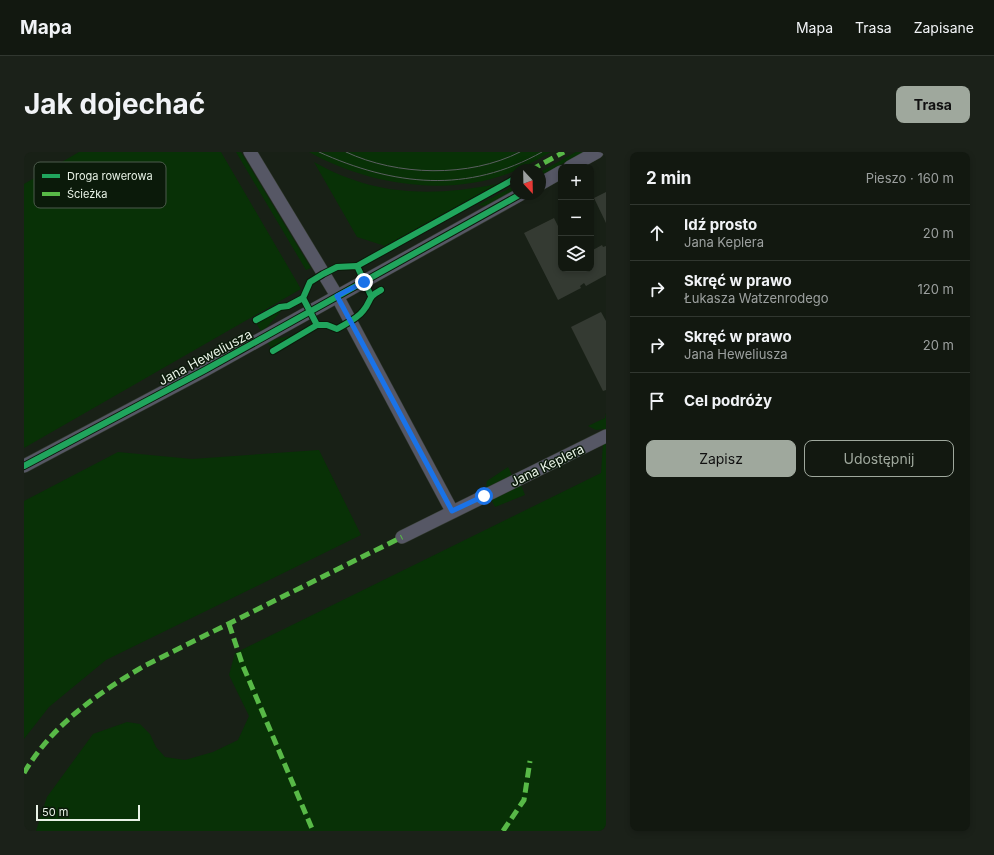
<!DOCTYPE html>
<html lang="pl">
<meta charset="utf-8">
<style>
body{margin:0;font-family:Inter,sans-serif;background:#1b2119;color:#f1f3f6}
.controls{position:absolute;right:12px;top:12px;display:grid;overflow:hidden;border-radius:8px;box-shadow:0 2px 6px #0003}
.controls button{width:36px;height:36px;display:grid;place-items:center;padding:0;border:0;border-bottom:1px solid #313730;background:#121810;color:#f1f3f6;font:20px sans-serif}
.compass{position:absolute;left:486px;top:12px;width:36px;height:36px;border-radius:50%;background:#121810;box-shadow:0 2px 6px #0003;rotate:158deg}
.scale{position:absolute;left:12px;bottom:10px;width:104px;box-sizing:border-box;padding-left:4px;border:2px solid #e8f2e6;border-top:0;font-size:11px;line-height:14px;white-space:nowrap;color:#e8f2e6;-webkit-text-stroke:3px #0b1a0a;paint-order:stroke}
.stop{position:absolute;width:12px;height:12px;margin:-9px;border:3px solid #1a73e8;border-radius:50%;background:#fff}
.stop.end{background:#1a73e8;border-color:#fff;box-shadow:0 1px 4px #0008}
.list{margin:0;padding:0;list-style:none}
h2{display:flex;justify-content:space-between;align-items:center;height:52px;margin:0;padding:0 16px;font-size:17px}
h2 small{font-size:13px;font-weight:400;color:#9ca09f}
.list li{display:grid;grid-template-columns:26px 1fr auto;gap:12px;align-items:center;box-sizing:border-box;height:56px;padding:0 16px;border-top:1px solid #313730}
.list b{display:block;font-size:15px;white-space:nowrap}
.list p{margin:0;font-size:13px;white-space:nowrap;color:#9ca09f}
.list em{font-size:13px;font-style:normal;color:#9ca09f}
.actions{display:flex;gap:8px;padding:12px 16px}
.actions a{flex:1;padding:9px 0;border:1px solid #9fa89d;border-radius:8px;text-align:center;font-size:14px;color:#9fa89d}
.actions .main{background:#9fa89d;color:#111}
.icon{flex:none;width:22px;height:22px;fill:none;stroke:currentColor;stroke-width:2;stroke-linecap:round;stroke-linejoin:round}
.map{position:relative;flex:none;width:582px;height:679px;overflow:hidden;border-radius:8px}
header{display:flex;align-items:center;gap:24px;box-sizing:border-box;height:56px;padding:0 20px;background:#121810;border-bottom:1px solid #313730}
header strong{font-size:19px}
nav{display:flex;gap:22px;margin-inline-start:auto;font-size:14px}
.intro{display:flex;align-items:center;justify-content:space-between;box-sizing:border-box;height:96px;padding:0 24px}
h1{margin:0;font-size:28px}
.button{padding:10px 18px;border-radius:8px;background:#9fa89d;color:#111;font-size:14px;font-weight:700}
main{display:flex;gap:24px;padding:0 24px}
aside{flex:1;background:#121810;border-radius:8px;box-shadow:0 2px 6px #0003}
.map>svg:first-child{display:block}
.green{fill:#083106}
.building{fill:#343a32}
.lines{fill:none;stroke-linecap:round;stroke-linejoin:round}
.street-casing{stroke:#363d34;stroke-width:14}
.street{stroke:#565765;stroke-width:13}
.tram{stroke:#5b5f61;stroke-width:1}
.quiet{stroke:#58b947;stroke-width:5;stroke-dasharray:10 5;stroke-linecap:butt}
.cycleway-casing{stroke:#0b1a0a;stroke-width:8}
.cycleway{stroke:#20a55d;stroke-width:6}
.route{stroke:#1a73e8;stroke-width:5}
.labels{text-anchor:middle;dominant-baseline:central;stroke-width:3;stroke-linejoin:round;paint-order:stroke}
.street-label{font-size:13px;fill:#e8f2e6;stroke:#0b1a0a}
.key{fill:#0b1a0a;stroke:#4d5b4c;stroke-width:1}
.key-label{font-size:11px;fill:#e8f2e6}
</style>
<header>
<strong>Mapa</strong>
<nav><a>Mapa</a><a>Trasa</a><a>Zapisane</a></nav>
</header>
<div class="intro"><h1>Jak dojechać</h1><a class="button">Trasa</a></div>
<main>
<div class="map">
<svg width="582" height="679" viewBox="0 0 582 679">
<rect width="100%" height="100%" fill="#182016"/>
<!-- green -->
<g class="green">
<polygon points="55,0 197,0 277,137 0,296 0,32"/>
<polygon points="212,0 217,0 287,116 282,118"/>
<path d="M285,0H527C512,8 498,17 483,22C420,45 342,32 285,0Z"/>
<polygon points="552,0 560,0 516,24 516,20"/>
<path d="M290,10C350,44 407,45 473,32L361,94L333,85Z"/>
<polygon points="492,33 492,37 461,54 454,53"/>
<polygon points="260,156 243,175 237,179 232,171"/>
<polygon points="275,182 248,197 243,190 247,188"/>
<polygon points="582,261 582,679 12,679 23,645 69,582 103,570 116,572 126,582 132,595 141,605 161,608 189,600 214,588 225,564 205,523 211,501 577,321 580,277 572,278 564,274 581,266"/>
<polygon points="295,298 337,383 82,508 25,555 0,587 0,349 94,300 168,307"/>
<polygon points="484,315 488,323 462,336 463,329"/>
<polygon points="497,333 501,343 471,355 467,347"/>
</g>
<!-- building -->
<g class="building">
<polygon points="582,40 582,71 570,46"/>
<polygon points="530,66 537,80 537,117 567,117 567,99 578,93 579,95 582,94 582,123 562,134 560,131 556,134 557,136 534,148 500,81"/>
<polygon points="577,160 582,169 582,238 579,239 547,175"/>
</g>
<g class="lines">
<defs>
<g id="street">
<polyline points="226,0 313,144 428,359"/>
<polyline points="546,15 573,0"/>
<polyline points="516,32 537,20"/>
<polyline points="0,314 181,218 497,42"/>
<polyline points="378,385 582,284"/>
</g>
</defs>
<!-- street casing -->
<use href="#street" class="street-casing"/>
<!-- street -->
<use href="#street" class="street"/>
<!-- tram -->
<g class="tram">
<path d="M295,0C370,34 444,42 518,0"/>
<path d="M322,0C373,24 445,26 496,0"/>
</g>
<!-- quiet -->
<g class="quiet">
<polyline points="507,18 540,0"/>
<polyline points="205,472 219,514 289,679"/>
<path d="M0,621C28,573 73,542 120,514L378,385"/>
<polyline points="479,679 500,648 506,609"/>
</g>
<defs>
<g id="cycleway">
<polyline points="333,114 492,26"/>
<path d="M347,144L333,114L313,115L299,122L286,130L279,146L293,173H303L313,177C321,172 333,167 339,159C348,149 342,146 357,138"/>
<polyline points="232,168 256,155 264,154 279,146"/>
<polyline points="249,199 293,173"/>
<polyline points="0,314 181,218 497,42"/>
</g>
</defs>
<!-- cycleway casing -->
<use href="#cycleway" class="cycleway-casing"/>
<!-- cycleway -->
<use href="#cycleway" class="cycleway"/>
</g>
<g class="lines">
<!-- route -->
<polyline class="route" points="340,130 313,144 428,359 460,344"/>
</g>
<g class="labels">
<!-- street labels -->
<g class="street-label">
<text transform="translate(181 205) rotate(-28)">Jana Heweliusza</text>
<text transform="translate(523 313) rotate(-26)">Jana Keplera</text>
</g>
</g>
<!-- legend -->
<rect x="10" y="10" width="132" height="46" rx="6" class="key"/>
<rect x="18" y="22" width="18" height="4" fill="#20a55d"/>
<rect x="18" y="40" width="18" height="4" fill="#58b947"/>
<g class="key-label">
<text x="43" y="28">Droga rowerowa</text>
<text x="43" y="46">Ścieżka</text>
</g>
</svg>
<div class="controls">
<button>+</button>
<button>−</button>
<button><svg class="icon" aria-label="layers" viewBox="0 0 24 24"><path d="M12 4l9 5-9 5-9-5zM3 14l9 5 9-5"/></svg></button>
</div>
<svg class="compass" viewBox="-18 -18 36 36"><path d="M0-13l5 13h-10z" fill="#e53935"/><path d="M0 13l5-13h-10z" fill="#9ca09f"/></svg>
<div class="scale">50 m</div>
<div class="stop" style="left:460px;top:344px"></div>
<div class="stop end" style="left:340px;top:130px"></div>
</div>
<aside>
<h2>2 min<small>Pieszo · 160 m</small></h2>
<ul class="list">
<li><svg class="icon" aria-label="ahead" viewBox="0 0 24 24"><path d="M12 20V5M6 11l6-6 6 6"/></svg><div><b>Idź prosto</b><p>Jana Keplera</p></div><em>20 m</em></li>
<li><svg class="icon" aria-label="right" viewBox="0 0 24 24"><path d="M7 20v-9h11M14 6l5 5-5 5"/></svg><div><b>Skręć w prawo</b><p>Łukasza Watzenrodego</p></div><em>120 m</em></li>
<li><svg class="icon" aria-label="right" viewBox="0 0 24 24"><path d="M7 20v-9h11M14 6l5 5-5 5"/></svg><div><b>Skręć w prawo</b><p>Jana Heweliusza</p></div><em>20 m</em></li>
<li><svg class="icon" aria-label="arrive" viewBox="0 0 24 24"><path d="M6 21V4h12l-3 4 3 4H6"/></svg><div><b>Cel podróży</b></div></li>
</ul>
<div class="actions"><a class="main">Zapisz</a><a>Udostępnij</a></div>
</aside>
</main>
